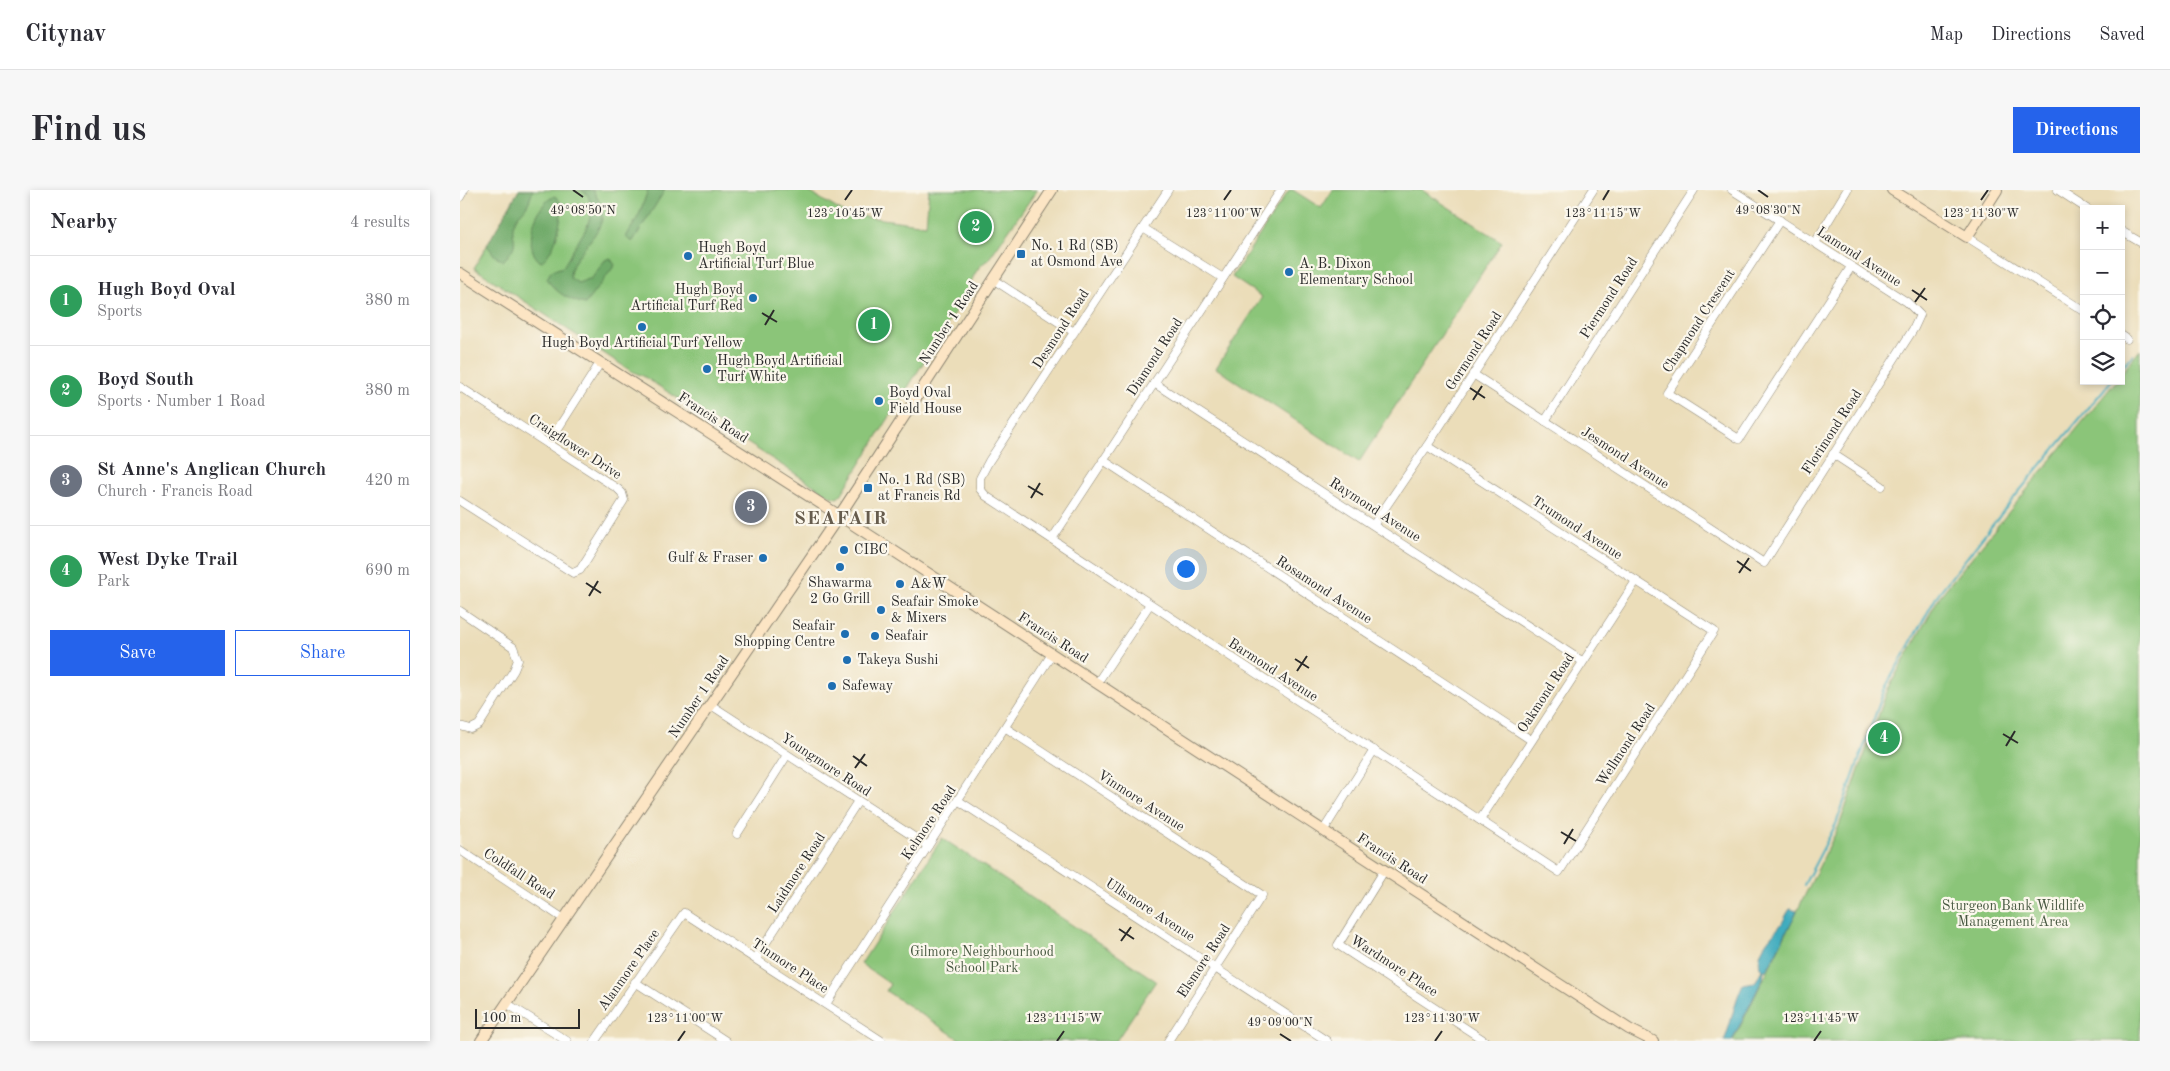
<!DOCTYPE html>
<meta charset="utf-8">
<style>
body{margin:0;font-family:"Old Standard TT",serif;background:#f7f7f7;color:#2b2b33}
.controls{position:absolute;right:15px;top:15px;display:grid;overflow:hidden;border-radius:0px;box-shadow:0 2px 8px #0003}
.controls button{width:45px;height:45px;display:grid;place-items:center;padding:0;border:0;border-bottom:1px solid #e1e1e2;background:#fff;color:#2b2b33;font:25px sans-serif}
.scale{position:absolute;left:15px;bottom:12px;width:105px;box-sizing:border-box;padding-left:5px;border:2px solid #2b2b2b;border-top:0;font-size:14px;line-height:18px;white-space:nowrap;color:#2b2b2b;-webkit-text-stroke:4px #fbf7ec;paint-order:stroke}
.you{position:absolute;left:725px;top:378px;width:18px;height:18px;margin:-12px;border:4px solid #fff;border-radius:50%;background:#1a73e8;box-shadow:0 0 0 8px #1a73e833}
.badge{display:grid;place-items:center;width:32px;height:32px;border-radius:50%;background:#2563eb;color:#fff;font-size:16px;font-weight:700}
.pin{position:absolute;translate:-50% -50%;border:2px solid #fff;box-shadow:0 1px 5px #0006}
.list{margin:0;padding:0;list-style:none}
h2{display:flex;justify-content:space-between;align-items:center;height:65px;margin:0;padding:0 20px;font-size:21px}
h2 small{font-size:16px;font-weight:400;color:#7c7c81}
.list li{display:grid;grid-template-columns:32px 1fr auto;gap:15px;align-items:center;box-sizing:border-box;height:90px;padding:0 20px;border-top:1px solid #e1e1e2}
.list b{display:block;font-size:19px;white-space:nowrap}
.list p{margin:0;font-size:16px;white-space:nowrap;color:#7c7c81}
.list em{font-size:16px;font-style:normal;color:#7c7c81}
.actions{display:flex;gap:10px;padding:15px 20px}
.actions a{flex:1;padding:11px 0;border:1px solid #2563eb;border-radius:0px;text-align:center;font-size:18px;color:#2563eb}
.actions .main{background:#2563eb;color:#fff}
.icon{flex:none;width:28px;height:28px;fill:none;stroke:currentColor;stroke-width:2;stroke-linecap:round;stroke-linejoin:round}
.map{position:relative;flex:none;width:1680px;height:851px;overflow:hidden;border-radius:0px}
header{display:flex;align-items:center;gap:30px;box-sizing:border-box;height:70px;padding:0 25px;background:#fff;border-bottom:1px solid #e1e1e2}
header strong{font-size:24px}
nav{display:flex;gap:28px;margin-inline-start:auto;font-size:18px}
.intro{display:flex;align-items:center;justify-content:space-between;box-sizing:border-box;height:120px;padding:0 30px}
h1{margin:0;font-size:35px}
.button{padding:12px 22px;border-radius:0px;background:#2563eb;color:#fff;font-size:18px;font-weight:700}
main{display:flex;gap:30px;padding:0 30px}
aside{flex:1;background:#fff;border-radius:0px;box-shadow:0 2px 8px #0003}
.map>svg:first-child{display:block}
.green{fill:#8bc579;stroke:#5b7852}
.forest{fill:#70aa69;stroke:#4e6a4a}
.water{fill:#3facbe;stroke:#356c74}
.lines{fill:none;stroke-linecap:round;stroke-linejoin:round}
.stream{stroke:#3facbe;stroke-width:2}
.street-casing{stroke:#8b8472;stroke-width:9}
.secondary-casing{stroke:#8b8472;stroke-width:12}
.street{stroke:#fff;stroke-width:8}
.secondary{stroke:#fce5c4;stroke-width:10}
.ticks{fill:none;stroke:#2b2b2b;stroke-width:2}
.poi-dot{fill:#1f6fb2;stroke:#fbf7ec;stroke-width:2}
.labels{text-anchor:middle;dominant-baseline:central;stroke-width:4.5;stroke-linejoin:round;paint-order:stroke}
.poi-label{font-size:14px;fill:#2b2b2b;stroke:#fbf7ec;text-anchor:start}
.street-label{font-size:14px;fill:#2b2b2b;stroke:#fbf7ec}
.park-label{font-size:14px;fill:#485942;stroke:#fbf7ec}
.district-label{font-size:19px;font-weight:bold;letter-spacing:1px;fill:#665c4d;stroke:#fbf7ec}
.ticks-label{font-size:12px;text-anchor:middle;fill:#2b2b2b;stroke:#fbf7ec;stroke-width:4.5;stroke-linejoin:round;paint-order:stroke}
</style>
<header>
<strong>Citynav</strong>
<nav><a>Map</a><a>Directions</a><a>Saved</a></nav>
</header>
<div class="intro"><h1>Find us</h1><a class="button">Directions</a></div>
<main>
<aside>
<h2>Nearby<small>4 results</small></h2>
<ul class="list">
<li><span class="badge" style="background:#2e9e5b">1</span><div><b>Hugh Boyd Oval</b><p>Sports</p></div><em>380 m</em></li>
<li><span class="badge" style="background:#2e9e5b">2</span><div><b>Boyd South</b><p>Sports · Number 1 Road</p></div><em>380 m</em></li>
<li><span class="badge" style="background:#6b7280">3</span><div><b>St Anne's Anglican Church</b><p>Church · Francis Road</p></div><em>420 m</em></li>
<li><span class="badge" style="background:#2e9e5b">4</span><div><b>West Dyke Trail</b><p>Park</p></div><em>690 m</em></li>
</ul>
<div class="actions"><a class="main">Save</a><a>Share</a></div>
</aside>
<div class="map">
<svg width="1680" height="851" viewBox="0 0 1680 851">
<rect width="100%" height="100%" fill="#fbf7ec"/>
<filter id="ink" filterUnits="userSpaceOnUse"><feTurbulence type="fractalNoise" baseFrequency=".02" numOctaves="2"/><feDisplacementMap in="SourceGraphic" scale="10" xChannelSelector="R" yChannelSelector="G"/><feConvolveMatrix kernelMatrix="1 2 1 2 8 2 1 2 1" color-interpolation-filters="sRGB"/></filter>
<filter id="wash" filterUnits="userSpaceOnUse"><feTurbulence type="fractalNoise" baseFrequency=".0096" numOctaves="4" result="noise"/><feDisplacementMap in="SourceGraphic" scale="20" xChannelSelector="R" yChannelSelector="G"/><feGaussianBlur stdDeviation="1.12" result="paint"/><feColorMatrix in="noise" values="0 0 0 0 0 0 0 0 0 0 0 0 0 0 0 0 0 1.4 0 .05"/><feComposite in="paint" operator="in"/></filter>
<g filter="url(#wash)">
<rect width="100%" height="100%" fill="#ebddb9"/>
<!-- green -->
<g class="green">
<path d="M59,0H346L386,24L466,35L469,0H577L528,70C520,74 511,87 511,96L381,305L377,308L370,306L183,186L171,181L14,78Z"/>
<polygon points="829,0 833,0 861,18 873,0 962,0 1042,52 899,272 756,178 802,107 772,87"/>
<polygon points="1680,160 1680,851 1273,851 1379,636 1428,499 1480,406 1656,191 1661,191 1661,184"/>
<polygon points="482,648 696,791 656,851 502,851 426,801 430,794 401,774"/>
</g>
<!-- forest -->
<g class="forest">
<path d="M59,0H73C71,5 70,11 67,15C64,21 57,25 55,31C47,48 65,49 43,71L35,66L27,55Z"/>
<path d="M121,0H133C136,6 140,12 142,18C148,44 109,63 110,88L118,93L132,88L145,70L150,68L155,75L125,114C109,110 96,103 87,89L91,81L103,77L127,37L132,19L128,5Z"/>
<polygon points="188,0 205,0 173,51 170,51 166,47 179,25"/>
<path d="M95,6L102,14C100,35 97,59 81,72C61,59 75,13 95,6Z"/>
</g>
<!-- water -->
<path class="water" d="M1330,719L1337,721L1307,780H1304L1303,788L1272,851H1264C1272,832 1274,812 1283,794L1295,792L1303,780L1300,777C1296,760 1310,748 1320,736C1324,731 1326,724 1330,719Z"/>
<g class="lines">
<!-- stream -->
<g class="stream">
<polyline points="1661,178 1673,165"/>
<polyline points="1344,695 1376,634 1425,498 1478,404 1557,304 1651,191"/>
</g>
</g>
</g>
<g filter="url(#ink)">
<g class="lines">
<defs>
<g id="street">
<polyline points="708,0 529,271 520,288 520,299 526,306 1099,682 1254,441 967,256"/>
<polyline points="1598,0 1627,19"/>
<polyline points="0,7 4,0"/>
<polyline points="1320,30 1207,203 1279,249 1391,77"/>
<polyline points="683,38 763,88"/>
<polyline points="1661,41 1680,52"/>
<polyline points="1507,47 1624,121"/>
<polyline points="1355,53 1387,0"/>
<polyline points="534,90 614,142"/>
<polyline points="1661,145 1667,149"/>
<polyline points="1013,184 1304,373 1454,138 1460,125 1447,112 1272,0"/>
<polyline points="694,193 1122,471"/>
<polyline points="0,197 158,299 162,303 164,310 120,380 113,383 0,311"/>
<polyline points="1085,231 1234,0"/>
<polyline points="88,254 140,173"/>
<polyline points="1373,264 1422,296"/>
<polyline points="643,270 1071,550"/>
<polyline points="914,334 967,256 1133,0"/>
<polyline points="592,349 821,0"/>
<polyline points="0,421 53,457 58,470 54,480 19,535 11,539 0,536"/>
<polyline points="637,493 690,414"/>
<polyline points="251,515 468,656"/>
<polyline points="546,538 802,705 708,851"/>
<polyline points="499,611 867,851"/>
<polyline points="1020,630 1176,391"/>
<polyline points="863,641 914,560"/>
<polyline points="277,644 327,565"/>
<polyline points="0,660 104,729"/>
<polyline points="924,681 878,755 1025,851"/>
<polyline points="296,768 398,611"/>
<polyline points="175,792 266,851"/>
<polyline points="46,813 107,851"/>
<polyline points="366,814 592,464"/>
<polyline points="135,851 224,723 422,851"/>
</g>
<g id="secondary">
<polyline points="1432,0 1507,47 1537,0"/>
<polyline points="0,83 380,326 1096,792 1169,839 1193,851"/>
<polyline points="21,851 385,317 592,0"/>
</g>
</defs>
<!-- street casing -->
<use href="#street" class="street-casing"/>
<!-- secondary casing -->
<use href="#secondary" class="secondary-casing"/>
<!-- street -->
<use href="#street" class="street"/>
<!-- secondary -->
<use href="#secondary" class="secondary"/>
</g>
</g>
<!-- ticks -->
<path class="ticks" d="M113,0L123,7M1298,0L1308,7M385,10L392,0M764,10L771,0M1143,10L1149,0M1521,10L1528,0M1452,100L1467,110M1455,112L1465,98M302,123L317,132M305,135L314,120M1010,198L1025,208M1013,210L1022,196M568,296L583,305M571,308L580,293M1277,371L1291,381M1279,383L1289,368M126,393L141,403M129,406L138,391M835,469L849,478M837,481L847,466M1543,544L1558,553M1546,556L1555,541M393,566L407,576M395,578L405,564M1101,642L1116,651M1104,654L1113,639M659,739L674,749M661,751L671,737M820,844L831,851M218,851L225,841M597,851L604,841M975,851L982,841M1354,851L1361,841"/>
<!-- markers -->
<g class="poi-dot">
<rect x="556" y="59" width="10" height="10" rx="2.5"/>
<circle cx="228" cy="66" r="5"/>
<circle cx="829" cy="82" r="5"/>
<circle cx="293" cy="108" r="5"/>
<circle cx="182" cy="137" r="5"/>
<circle cx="247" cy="179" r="5"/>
<circle cx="419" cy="211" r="5"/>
<rect x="403" y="293" width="10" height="10" rx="2.5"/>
<circle cx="384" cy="360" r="5"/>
<circle cx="303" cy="368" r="5"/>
<circle cx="380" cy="377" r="5"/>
<circle cx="440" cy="394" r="5"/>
<circle cx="421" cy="420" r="5"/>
<circle cx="385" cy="444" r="5"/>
<circle cx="415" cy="446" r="5"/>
<circle cx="387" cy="470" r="5"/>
<circle cx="372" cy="496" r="5"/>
</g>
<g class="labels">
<!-- poi labels -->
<g class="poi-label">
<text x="571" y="56">No. 1 Rd (SB)<tspan x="571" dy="16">at Osmond Ave</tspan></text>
<text x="238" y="58">Hugh Boyd<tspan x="238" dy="16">Artificial Turf Blue</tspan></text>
<text x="839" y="74">A. B. Dixon<tspan x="839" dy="16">Elementary School</tspan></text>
<text x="283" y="100" text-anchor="end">Hugh Boyd<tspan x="283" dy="16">Artificial Turf Red</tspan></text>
<text x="182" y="153" text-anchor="middle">Hugh Boyd Artificial Turf Yellow</text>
<text x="257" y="171">Hugh Boyd Artificial<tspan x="257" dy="16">Turf White</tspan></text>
<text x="429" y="203">Boyd Oval<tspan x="429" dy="16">Field House</tspan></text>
<text x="418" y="290">No. 1 Rd (SB)<tspan x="418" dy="16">at Francis Rd</tspan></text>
<text x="394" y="360">CIBC</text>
<text x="293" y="368" text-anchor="end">Gulf &amp; Fraser</text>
<text x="380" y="393" text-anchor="middle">Shawarma<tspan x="380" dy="16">2 Go Grill</tspan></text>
<text x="450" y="394">A&amp;W</text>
<text x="431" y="412">Seafair Smoke<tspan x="431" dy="16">&amp; Mixers</tspan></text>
<text x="375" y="436" text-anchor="end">Seafair<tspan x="375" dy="16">Shopping Centre</tspan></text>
<text x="425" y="446">Seafair</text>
<text x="397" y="470">Takeya Sushi</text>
<text x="382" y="496">Safeway</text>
</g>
<!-- street labels -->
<g class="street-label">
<text transform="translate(1399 67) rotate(33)">Lamond Avenue</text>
<text transform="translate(1149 108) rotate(-57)">Piermond Road</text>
<text transform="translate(1239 131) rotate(-57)">Chapmond Crescent</text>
<text transform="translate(489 133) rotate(-57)">Number 1 Road</text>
<text transform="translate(601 139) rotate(-57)">Desmond Road</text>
<text transform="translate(1014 161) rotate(-57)">Gormond Road</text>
<text transform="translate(695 167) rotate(-57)">Diamond Road</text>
<text transform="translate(253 228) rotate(33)">Francis Road</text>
<text transform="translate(1372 242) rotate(-57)">Florimond Road</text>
<text transform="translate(115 257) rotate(33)">Craigflower Drive</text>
<text transform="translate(1165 268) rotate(33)">Jesmond Avenue</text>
<text transform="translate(915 320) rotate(33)">Raymond Avenue</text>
<text transform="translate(1117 338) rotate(33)">Trumond Avenue</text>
<text transform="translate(864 400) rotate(33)">Rosamond Avenue</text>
<text transform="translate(593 448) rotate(33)">Francis Road</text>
<text transform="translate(813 480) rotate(33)">Barmond Avenue</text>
<text transform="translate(1086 503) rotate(-57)">Oakmond Road</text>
<text transform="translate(239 507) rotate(-56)">Number 1 Road</text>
<text transform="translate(1166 555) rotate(-57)">Wellmond Road</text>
<text transform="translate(366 575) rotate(33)">Youngmore Road</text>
<text transform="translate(681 611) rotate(33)">Vinmore Avenue</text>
<text transform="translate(469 633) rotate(-56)">Kelmore Road</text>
<text transform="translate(932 669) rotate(33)">Francis Road</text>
<text transform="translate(337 683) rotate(-57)">Laidmore Road</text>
<text transform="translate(59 684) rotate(33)">Coldfall Road</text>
<text transform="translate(690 720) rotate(33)">Ullsmore Avenue</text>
<text transform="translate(744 771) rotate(-57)">Elsmore Road</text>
<text transform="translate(330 776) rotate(33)">Tinmore Place</text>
<text transform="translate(934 776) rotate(33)">Wardmore Place</text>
<text transform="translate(169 780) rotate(-55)">Alanmore Place</text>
</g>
<!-- park labels -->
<g class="park-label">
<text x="1553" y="716">Sturgeon Bank Wildlife<tspan x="1553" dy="16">Management Area</tspan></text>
<text x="522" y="762">Gilmore Neighbourhood<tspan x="522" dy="16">School Park</tspan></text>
</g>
<!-- district labels -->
<g class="district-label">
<text x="381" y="329">SEAFAIR</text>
</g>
</g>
<g class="ticks-label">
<text x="123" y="24">49°08'50"N</text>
<text x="1308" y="24">49°08'30"N</text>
<text x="1521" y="27">123°11'30"W</text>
<text x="385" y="27">123°10'45"W</text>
<text x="764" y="27">123°11'00"W</text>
<text x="1143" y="27">123°11'15"W</text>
<text x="225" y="832">123°11'00"W</text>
<text x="604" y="832">123°11'15"W</text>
<text x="982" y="832">123°11'30"W</text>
<text x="1361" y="832">123°11'45"W</text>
<text x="820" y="836">49°09'00"N</text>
</g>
</svg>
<div class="controls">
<button>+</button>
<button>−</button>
<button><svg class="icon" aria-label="locate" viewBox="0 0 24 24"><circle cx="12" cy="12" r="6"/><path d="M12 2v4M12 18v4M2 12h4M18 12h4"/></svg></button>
<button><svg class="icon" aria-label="layers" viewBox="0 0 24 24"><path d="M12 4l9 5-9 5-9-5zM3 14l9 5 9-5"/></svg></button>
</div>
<div class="scale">100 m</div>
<div class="you"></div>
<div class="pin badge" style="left:414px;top:135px;background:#2e9e5b">1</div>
<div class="pin badge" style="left:516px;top:37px;background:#2e9e5b">2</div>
<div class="pin badge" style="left:291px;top:317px;background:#6b7280">3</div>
<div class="pin badge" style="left:1424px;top:548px;background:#2e9e5b">4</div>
</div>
</main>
